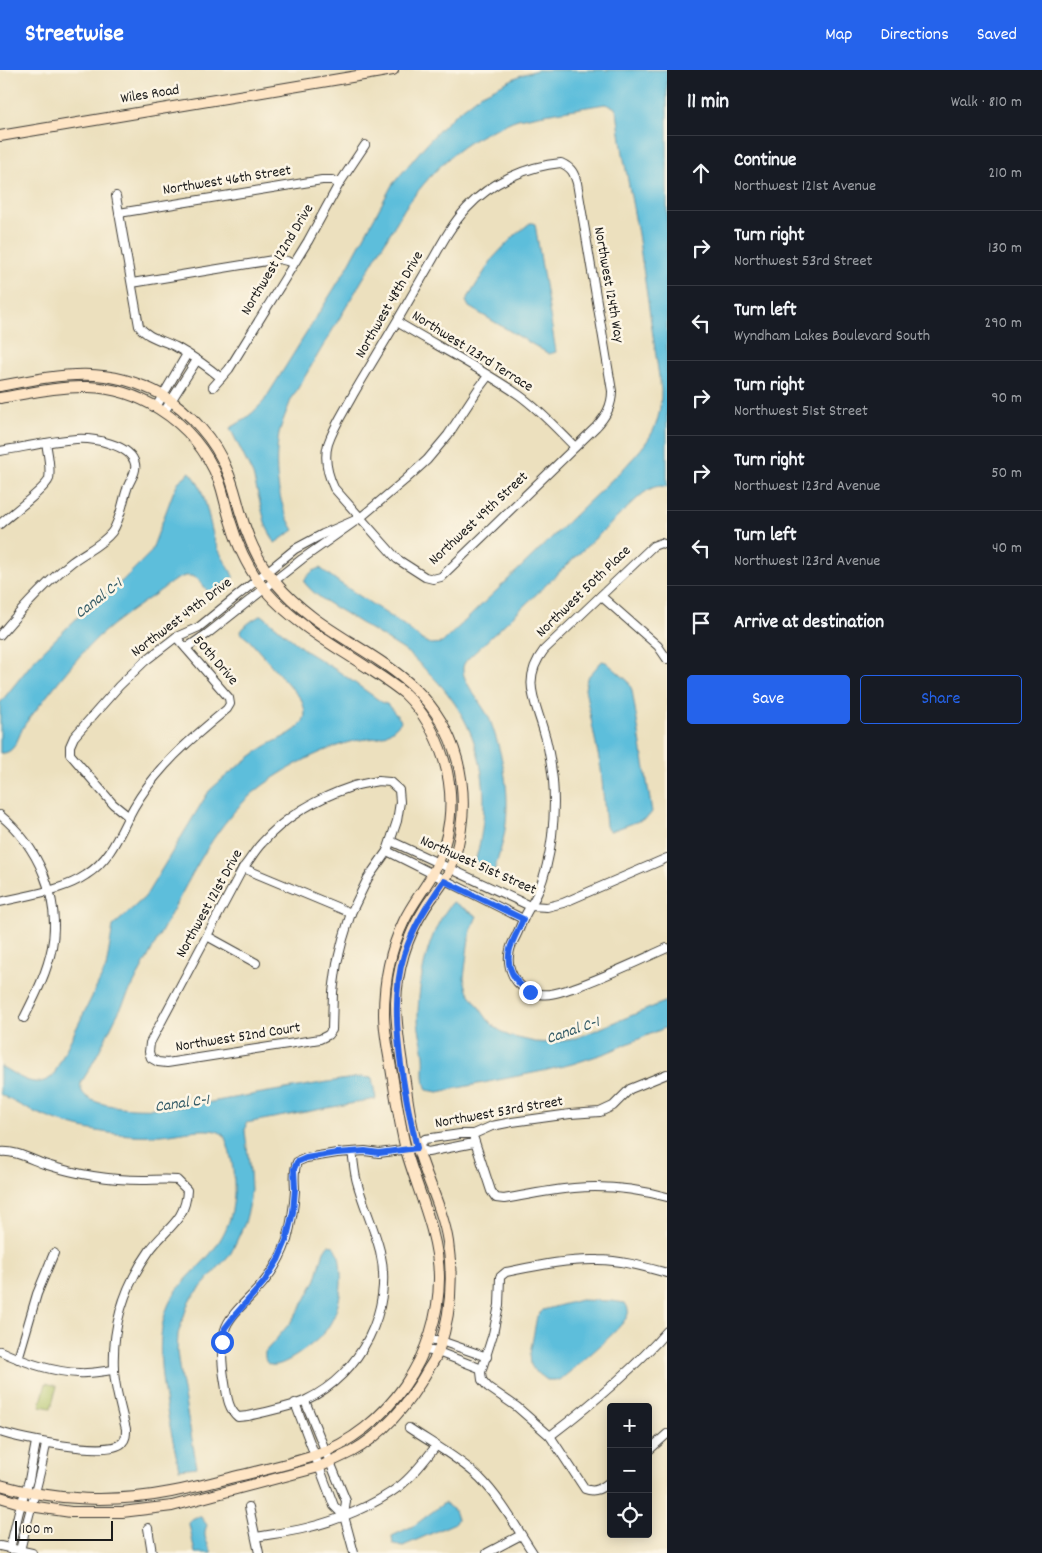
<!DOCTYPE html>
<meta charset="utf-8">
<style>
body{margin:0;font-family:Dekko,sans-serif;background:#242831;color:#f1f3f6}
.controls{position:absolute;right:15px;bottom:15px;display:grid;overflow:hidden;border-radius:5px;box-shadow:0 2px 12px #0003}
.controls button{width:45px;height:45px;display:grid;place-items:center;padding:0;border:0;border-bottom:1px solid #363941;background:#171b24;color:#f1f3f6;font:25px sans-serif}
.scale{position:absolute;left:15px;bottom:12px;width:98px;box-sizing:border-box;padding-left:5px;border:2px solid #1c1c1c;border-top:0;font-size:14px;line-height:18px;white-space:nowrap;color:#1c1c1c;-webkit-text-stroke:4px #fcf5e5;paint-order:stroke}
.stop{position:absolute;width:15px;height:15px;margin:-11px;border:4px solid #2563eb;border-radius:50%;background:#fff}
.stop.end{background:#2563eb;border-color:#fff;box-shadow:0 1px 5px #0008}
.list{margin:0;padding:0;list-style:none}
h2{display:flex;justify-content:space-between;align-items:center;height:65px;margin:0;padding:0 20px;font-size:21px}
h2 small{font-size:16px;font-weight:400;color:#9ea1a6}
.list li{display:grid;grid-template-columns:32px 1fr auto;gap:15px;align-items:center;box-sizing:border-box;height:75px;padding:0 20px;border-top:1px solid #363941}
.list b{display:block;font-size:19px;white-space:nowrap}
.list p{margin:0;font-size:16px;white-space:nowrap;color:#9ea1a6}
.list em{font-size:16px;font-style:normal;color:#9ea1a6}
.actions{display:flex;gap:10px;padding:15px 20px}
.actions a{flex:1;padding:11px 0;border:1px solid #2563eb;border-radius:5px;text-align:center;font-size:18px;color:#2563eb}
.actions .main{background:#2563eb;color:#fff}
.icon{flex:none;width:28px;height:28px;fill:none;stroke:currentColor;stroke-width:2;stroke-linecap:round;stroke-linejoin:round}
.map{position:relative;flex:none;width:667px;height:1483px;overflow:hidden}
header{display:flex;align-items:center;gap:30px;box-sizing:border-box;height:70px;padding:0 25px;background:#2563eb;color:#fff}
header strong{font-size:24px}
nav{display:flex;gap:28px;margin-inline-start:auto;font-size:18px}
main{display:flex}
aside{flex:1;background:#171b24}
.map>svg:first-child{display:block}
.green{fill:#afc266;stroke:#666f41}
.water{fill:#5dbedb;stroke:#3c6d7c}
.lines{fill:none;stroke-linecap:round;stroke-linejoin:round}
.street-casing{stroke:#3b3934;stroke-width:10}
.secondary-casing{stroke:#3b3934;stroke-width:12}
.street{stroke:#fff;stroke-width:8}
.secondary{stroke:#fee5c5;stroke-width:10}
.route{stroke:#2563eb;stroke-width:6}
.labels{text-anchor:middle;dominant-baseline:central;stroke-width:5;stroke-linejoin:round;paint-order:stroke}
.street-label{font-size:15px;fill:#1c1c1c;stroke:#fcf5e5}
.water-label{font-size:16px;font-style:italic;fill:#365d68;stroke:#fcf5e5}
</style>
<header>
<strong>Streetwise</strong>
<nav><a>Map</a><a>Directions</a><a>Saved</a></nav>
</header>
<main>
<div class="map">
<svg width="667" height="1483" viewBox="0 0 667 1483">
<rect width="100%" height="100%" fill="#fcf5e5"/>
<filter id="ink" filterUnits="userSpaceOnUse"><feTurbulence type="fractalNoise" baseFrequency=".02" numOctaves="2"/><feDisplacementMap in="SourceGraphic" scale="10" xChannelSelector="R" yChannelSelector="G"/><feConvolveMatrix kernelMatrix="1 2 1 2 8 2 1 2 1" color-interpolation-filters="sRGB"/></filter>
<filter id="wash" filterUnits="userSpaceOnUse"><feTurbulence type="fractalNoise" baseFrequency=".0096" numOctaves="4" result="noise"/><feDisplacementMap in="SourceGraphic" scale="20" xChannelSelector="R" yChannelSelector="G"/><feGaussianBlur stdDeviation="1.12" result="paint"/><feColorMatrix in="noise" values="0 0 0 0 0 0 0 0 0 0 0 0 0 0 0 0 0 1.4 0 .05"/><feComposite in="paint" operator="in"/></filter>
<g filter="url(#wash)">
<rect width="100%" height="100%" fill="#ece0be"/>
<!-- green -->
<polygon class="green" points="46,1313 57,1316 51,1338 40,1336"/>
<!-- water -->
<g class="water">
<path d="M537,0H667V417C656,414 649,419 640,426L473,584C469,588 462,593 463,600C463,613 484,636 490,650C503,686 511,722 505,760C503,774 498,788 494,801L475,792C495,722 482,654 429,603C421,596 413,586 404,580C384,567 363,555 343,542C329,534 314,525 304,512C306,506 314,499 320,498L340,513L405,556L422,570L431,574L442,573L625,397C650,370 661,357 661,320L638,164L623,84L617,42L614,37L605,34C576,39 547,43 518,49C511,51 504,55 497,58C456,75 431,103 405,138L291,330C287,341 282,352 279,363C274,395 276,432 294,460L275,473L266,456L253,405L230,358C244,351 254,342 264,331L347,198L392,115L427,73L452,47L480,25L521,5Z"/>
<polygon points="530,153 534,153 535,154 556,282 549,284 469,237 466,231 493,188 515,165"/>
<path d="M190,402C205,417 208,447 214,468C218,482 227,494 234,507L210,523C203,518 201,508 191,506C179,504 166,517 157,523C138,536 117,550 99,566C71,593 49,624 25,654C18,665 16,685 0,683V633L36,588L80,545L122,511L151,482L173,423L178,412Z"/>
<path d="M262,545L307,582L338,601L383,633L387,634L400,649L401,652C379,675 372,665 346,673C313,683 280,701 253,723C217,754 196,797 174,838C154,875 135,912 115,949C104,971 94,993 81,1013C75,1043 162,1039 179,1037C199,1035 220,1030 239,1027C280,1020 320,1013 360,1007L372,1008L376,1029L246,1053L245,1061L250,1101L251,1120L249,1137L245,1153L231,1183L189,1231L178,1264L177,1282L180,1304L197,1397L179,1399C170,1354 151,1284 166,1241C173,1220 188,1208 203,1192C216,1179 229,1158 232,1140C237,1116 233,1087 224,1065C211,1054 178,1064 161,1065C104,1068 49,1054 0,1024V996C18,1005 34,1021 53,1006L106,898L113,856L145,827L209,721C225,706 243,692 261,679C274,670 295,665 303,651C307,643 304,637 301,629L249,570L240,563C245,554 254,549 262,545Z"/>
<polygon points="602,591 606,592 628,611 632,620 652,742 647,748 611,761 608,760 606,756 601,699 585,619 587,608"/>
<path d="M453,832L477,846L471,860L468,875L464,908L467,920L488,950L496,958L509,966L535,972L551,973L574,969L667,931V957L606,983L572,994L543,1001L438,1022L427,1020C422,1009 425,998 424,986C423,973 418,961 418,948C418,912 428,859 453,832Z"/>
<path d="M328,1175L334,1176C340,1183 340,1193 341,1202C342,1220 339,1239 330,1254C327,1259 324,1263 320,1267C312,1275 262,1316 265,1282L290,1253L304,1232L316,1209L324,1181Z"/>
<path d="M580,1230L612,1231L625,1233C627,1236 629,1240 628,1244C625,1257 573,1299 560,1310H547L534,1300L531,1295L530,1284L537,1246L543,1240Z"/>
<polygon points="444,1433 454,1440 457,1449 455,1453 403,1476 393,1474 392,1466 415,1455"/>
<path d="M196,1447H201L207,1455C202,1467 207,1471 212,1483H195L189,1454L190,1450Z"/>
</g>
</g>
<g filter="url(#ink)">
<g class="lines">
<defs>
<g id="street">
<path d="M561,93C572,98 574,103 577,113L612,321C612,336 606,346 596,357L441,507L433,509L425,507L397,489L334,418C328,405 324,388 328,374C334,356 345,340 354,323C368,299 383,275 397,251C409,230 421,210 433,189C443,171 453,153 467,138C491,112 527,96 561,93Z"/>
<path d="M116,126L139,256C147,268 163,270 176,277C192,286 207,296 221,308"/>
<polyline points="119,143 322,110 332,110 339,114"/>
<polyline points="132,213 279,189 287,191 293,194"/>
<path d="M397,252C437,276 480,298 519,325C540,340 557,359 575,377"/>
<polyline points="213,317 229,299 308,171 339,114 365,75"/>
<polyline points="156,337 187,284"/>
<polyline points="164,342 197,290"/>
<path d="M0,381C25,377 50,371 76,369C92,368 131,374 135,394C137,403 129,411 127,419C122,433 121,449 112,462C102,475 85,482 72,492C45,513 22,539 0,565"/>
<path d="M0,454C10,445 46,418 49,409C51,397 48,385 46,373"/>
<path d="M667,475L661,473L653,476L544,580C521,610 535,630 544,662C549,677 551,694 553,710C556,745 552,789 538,822C534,831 528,839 524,848C521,854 519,860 516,866C514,870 511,875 510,880C507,891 510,903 517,912C523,919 531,923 540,924C551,926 562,921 573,918C605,907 636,892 667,878"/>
<polyline points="601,526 658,576 667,589"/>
<polyline points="186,578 207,564 302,489 360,448 405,410 427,390 448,365 479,318 488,306"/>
<path d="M378,711L390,712L399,720L400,732L397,751L387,781L368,808L351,843L343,869L337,893L333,922L332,960L328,965L320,969L167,993L158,992L151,988L149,982L150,973L243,798C250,790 255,780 262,773C285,747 318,728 351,717C359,714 369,713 378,711Z"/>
<path d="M0,745C38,776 61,828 52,877C47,903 35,926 24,948"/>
<polyline points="129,747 113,734 70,684 70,676 74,667 119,616 145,591 176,567 199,557 295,479 323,464 360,448"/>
<polyline points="391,771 530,836 547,837 563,833 667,788"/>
<polyline points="387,781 523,849"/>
<polyline points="243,798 351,843"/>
<path d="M0,832C27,825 63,821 86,805C108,791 117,770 128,748C135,734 145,719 155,707C176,681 202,660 227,639L230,634L229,628L176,567"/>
<polyline points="207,866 256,893"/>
<path d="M474,1069L491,1121L496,1128L504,1129C527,1125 550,1120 574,1118C605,1115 637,1119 667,1127"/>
<polyline points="417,1078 425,1069 460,1064 474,1064 492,1056 512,1052 570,1044 600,1042 613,1036 630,1019 667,1004"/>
<path d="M0,1082C14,1080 30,1089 44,1094C75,1104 109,1110 142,1110C154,1110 165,1109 177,1110L187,1120C186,1151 166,1158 150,1180C125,1215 112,1256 114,1299C114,1316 122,1342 126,1359C126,1365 126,1369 122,1373C107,1387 20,1369 0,1362"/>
<path d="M352,1082C354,1092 354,1102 357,1112C363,1135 374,1157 380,1181C394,1239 361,1304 306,1330C291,1337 265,1342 248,1346L238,1347C228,1339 227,1326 225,1313C222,1296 220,1277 225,1260C229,1244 252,1227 263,1213C273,1201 282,1185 287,1170C291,1154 294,1138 295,1121C295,1111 293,1102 297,1092L306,1088L337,1083L365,1081L379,1083L417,1078L428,1082L474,1073"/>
<polyline points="429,1269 441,1271 487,1287"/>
<polyline points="425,1280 438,1282 482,1299"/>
<path d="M0,1281C24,1292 52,1302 79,1303C90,1304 102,1301 114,1300"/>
<polyline points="18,1289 37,1224 54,1183"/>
<polyline points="305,1331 346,1431 344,1446 354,1483"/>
<polyline points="295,1333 334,1436 344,1446"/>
<path d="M409,1358C433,1374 459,1388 479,1407C501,1429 516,1457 533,1483"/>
<path d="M550,1366C592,1334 632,1301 667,1261"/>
<polyline points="648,1381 667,1364"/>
<path d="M611,1411C602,1418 596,1423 585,1419L550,1366L517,1337L488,1317L482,1310L481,1302L493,1264L499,1235L500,1207L506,1202C536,1196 567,1189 598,1190C621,1190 645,1197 667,1203"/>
<polyline points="249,1437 259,1483"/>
<polyline points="148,1458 152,1483"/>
<path d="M256,1467C273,1464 289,1462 306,1458C337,1451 375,1435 400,1416C414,1405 425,1390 436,1376"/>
<polyline points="0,1476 32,1483"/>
<polyline points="10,1479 19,1441 29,1410 36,1372"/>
<path d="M20,1481C28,1445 40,1410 46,1374"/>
<polyline points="487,1483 521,1465"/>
</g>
<g id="secondary">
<polyline points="0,66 393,0"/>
<path d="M0,316C58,305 106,294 162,325C190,342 215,370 227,400C233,413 236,427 240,441C247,466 258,492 275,512C333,582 429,589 457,689C467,726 464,766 449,802C443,815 433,825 425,838C407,866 397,900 396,933C396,960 401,987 405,1012C408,1034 411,1055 417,1076C426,1108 443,1139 448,1172C453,1207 451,1245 439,1279C437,1286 433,1292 429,1298C410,1332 386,1363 351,1382C341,1387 330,1392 319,1397L172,1436L122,1442H71L30,1436L0,1427"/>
<path d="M0,328C58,318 105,305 159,339C186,356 207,381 219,411C224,424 226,439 231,453C238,477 250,502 266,521C293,552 328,572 362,594C377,604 392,613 405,624C424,642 436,665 444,690C456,730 451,771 431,807C422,822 411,836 404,851C390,880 384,913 384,944C384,964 389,984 392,1004C396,1029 400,1055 406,1080C418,1122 438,1162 439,1206C440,1284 388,1360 314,1386C287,1395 258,1401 230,1408C211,1413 191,1418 171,1422C115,1433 55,1431 0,1415"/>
</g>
</defs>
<!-- street casing -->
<use href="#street" class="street-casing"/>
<!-- secondary casing -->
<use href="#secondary" class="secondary-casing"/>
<!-- street -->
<use href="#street" class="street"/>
<!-- secondary -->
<use href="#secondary" class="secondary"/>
</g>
</g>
<g class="lines" filter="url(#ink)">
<!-- route -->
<path class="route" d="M222,1272L225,1258L235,1245L264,1212L278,1190L286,1171L293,1142L295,1119L294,1099L297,1092L306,1088L337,1083L365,1081L379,1083L417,1078C404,1024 387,938 404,885C413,857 428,834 444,811L523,849C519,859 513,869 510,879C505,897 515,913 530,922"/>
</g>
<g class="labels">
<!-- street labels -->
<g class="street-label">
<text transform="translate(150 25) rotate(-9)">Wiles Road</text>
<text transform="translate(227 111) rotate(-9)">Northwest 46th Street</text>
<text transform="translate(278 190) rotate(-59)">Northwest 122nd Drive</text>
<text transform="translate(608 215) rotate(80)">Northwest 124th Way</text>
<text transform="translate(390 235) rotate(-60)">Northwest 48th Drive</text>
<text transform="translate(472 282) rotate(32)">Northwest 123rd Terrace</text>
<text transform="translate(479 449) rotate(-43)">Northwest 49th Street</text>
<text transform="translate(584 522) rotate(-44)">Northwest 50th Place</text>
<text transform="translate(182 548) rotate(-37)">Northwest 49th Drive</text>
<text transform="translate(215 591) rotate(49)">50th Drive</text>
<text transform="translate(478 796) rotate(24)">Northwest 51st Street</text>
<text transform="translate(210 834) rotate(-61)">Northwest 121st Drive</text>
<text transform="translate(238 968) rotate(-9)">Northwest 52nd Court</text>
<text transform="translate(499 1043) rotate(-10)">Northwest 53rd Street</text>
</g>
<!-- water labels -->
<g class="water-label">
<text transform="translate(99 529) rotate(-38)">Canal C-1</text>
<text transform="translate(573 961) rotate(-19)">Canal C-1</text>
<text transform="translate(182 1034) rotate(-8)">Canal C-1</text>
</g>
</g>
</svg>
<div class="controls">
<button>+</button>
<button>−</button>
<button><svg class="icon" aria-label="locate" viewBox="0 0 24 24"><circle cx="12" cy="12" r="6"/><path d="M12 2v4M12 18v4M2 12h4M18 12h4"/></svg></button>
</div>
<div class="scale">100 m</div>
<div class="stop" style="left:222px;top:1272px"></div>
<div class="stop end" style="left:530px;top:922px"></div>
</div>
<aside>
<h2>11 min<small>Walk · 810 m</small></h2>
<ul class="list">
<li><svg class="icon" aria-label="ahead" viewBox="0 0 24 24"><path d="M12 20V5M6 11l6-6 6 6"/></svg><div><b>Continue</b><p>Northwest 121st Avenue</p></div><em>210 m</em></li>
<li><svg class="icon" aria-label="right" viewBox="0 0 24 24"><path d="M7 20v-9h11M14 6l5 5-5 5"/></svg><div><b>Turn right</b><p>Northwest 53rd Street</p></div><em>130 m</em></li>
<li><svg class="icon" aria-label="left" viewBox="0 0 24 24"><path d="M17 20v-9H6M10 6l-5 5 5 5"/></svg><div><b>Turn left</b><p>Wyndham Lakes Boulevard South</p></div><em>290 m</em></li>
<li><svg class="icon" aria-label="right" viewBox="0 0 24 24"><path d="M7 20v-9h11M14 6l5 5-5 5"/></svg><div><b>Turn right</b><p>Northwest 51st Street</p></div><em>90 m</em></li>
<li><svg class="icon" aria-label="right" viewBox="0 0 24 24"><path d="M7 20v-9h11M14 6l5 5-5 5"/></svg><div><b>Turn right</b><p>Northwest 123rd Avenue</p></div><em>50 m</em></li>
<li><svg class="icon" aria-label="left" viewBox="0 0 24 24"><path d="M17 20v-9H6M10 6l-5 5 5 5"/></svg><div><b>Turn left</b><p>Northwest 123rd Avenue</p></div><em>40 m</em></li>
<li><svg class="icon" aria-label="arrive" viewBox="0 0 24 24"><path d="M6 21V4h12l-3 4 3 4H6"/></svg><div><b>Arrive at destination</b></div></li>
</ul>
<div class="actions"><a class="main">Save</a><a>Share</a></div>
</aside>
</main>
